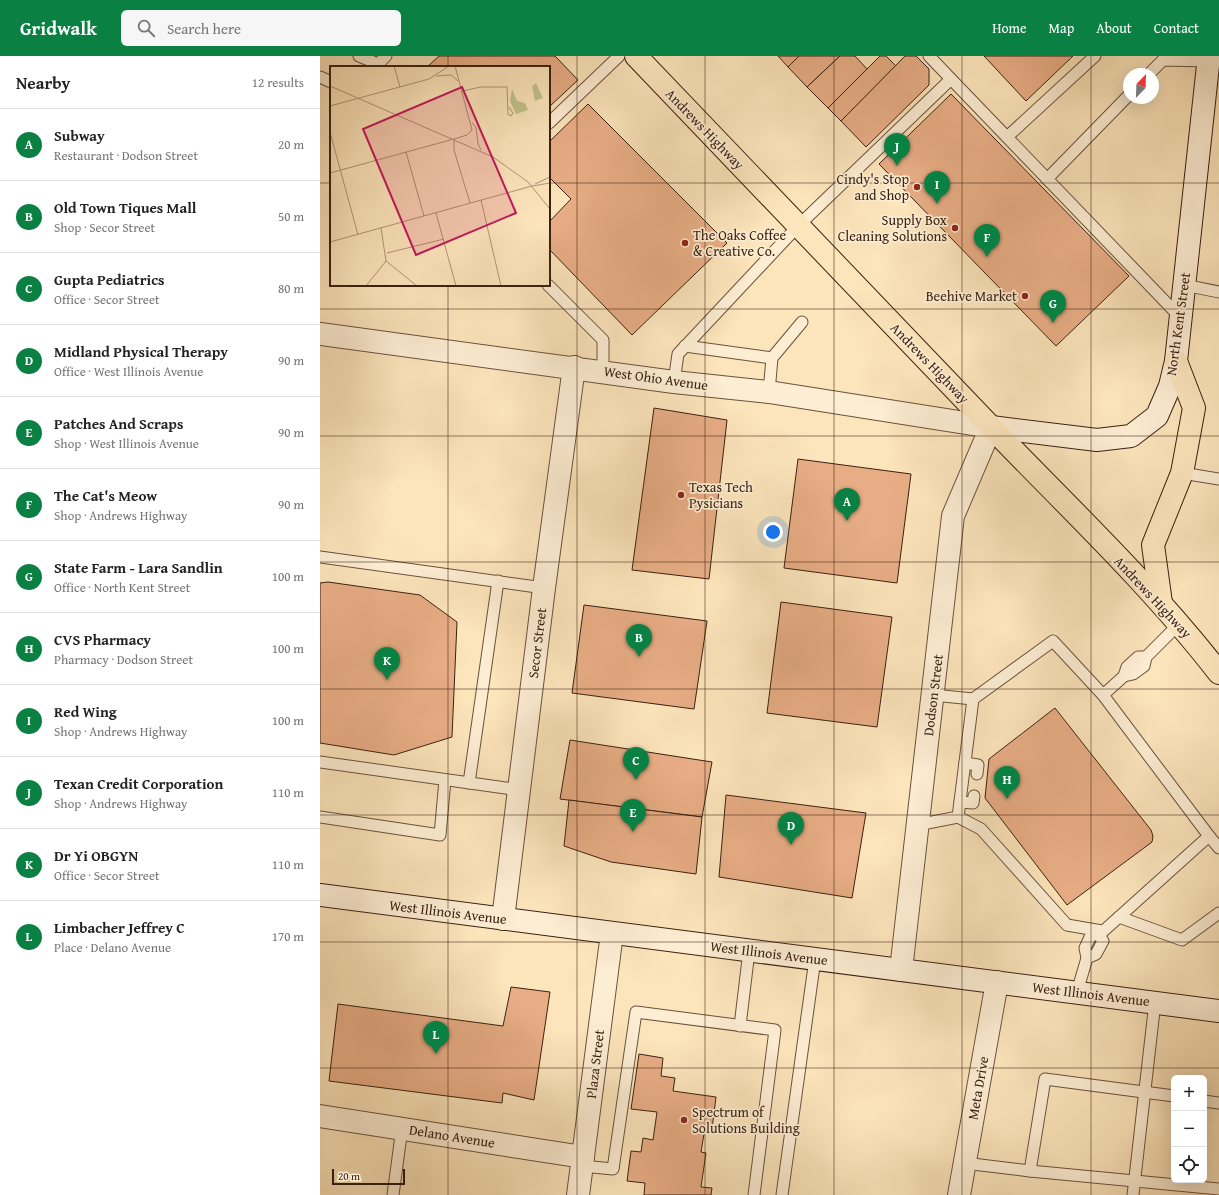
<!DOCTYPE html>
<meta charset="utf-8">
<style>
body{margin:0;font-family:"Gentium Book Plus",serif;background:#f6f6f6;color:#222}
.controls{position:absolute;right:12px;bottom:12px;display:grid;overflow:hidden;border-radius:6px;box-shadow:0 4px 16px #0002}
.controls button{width:36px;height:36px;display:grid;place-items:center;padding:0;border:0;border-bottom:1px solid #e0e0e0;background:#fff;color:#222;font:20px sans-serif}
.compass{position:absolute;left:803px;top:12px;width:36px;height:36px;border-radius:50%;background:#fff;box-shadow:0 4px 16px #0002;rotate:23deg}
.scale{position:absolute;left:12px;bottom:10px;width:73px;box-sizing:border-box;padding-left:4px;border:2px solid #3a2112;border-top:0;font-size:11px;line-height:14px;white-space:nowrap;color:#3a2112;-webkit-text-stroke:3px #fdedd3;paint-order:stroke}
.you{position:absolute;left:453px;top:476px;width:14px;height:14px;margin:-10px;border:3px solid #fff;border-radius:50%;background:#1a73e8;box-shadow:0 0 0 6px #1a73e833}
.badge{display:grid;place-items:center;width:26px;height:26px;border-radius:50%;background:#0b8043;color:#fff;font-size:13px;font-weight:700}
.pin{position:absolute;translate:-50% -33px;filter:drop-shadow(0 1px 2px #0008)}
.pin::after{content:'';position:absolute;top:21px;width:14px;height:12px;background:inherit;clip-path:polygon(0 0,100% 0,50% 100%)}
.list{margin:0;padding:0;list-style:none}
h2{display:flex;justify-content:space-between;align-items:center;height:52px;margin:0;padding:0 16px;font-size:17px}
h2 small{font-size:13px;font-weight:400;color:#767676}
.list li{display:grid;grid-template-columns:26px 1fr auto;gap:12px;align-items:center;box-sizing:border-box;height:72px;padding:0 16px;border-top:1px solid #e0e0e0}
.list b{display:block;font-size:15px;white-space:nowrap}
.list p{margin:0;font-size:13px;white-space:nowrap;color:#767676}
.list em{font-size:13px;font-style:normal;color:#767676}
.icon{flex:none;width:22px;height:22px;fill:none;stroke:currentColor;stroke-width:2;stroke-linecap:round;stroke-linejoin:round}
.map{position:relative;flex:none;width:899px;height:1139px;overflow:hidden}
header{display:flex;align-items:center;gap:24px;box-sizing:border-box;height:56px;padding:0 20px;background:#0b8043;color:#fff}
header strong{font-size:19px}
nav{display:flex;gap:22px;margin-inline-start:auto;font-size:14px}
.search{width:280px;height:36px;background:#f6f6f6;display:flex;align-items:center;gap:10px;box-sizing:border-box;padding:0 14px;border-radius:6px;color:#767676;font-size:15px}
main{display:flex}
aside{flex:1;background:#fff}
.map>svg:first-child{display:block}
.building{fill:#e8ad85;stroke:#3a2112}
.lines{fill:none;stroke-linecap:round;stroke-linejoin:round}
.service-casing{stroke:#6a523c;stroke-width:13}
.minor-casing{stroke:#6a523c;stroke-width:24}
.secondary-casing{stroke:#3a2112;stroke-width:24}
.primary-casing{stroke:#3a2112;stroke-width:24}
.service{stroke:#fdedd3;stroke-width:11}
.minor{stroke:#fdedd3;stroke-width:22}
.secondary{stroke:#fdedd3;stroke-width:22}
.primary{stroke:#fce4bb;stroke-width:22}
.grid{fill:none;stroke:#3a2112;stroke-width:1;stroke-opacity:0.55}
.poi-dot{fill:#8f2418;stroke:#fdedd3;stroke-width:1.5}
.labels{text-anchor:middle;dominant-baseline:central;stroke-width:3.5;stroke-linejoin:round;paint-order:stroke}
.street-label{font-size:14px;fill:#3a2112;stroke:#fdedd3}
.poi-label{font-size:14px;fill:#3a2112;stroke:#fdedd3;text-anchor:end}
.inset-road{fill:none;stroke:#ae9677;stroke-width:1}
.view{fill:#c2185b;fill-opacity:0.15;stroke:#c2185b;stroke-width:2}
.inset-edge{fill:none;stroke:#3a2112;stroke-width:2}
</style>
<header>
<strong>Gridwalk</strong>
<div class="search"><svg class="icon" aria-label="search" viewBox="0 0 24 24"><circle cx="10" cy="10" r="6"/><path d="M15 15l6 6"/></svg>Search here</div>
<nav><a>Home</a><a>Map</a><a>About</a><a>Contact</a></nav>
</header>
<main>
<aside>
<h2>Nearby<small>12 results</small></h2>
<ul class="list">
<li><span class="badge">A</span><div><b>Subway</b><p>Restaurant · Dodson Street</p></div><em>20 m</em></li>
<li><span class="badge">B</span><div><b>Old Town Tiques Mall</b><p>Shop · Secor Street</p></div><em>50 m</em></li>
<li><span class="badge">C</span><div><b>Gupta Pediatrics</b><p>Office · Secor Street</p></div><em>80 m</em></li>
<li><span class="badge">D</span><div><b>Midland Physical Therapy</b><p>Office · West Illinois Avenue</p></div><em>90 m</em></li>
<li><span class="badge">E</span><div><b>Patches And Scraps</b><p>Shop · West Illinois Avenue</p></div><em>90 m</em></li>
<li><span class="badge">F</span><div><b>The Cat's Meow</b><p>Shop · Andrews Highway</p></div><em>90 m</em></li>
<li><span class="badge">G</span><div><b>State Farm - Lara Sandlin</b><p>Office · North Kent Street</p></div><em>100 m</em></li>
<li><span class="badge">H</span><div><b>CVS Pharmacy</b><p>Pharmacy · Dodson Street</p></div><em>100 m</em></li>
<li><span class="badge">I</span><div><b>Red Wing</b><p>Shop · Andrews Highway</p></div><em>100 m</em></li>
<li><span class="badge">J</span><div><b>Texan Credit Corporation</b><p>Shop · Andrews Highway</p></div><em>110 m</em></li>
<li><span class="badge">K</span><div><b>Dr Yi OBGYN</b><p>Office · Secor Street</p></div><em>110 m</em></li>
<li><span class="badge">L</span><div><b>Limbacher Jeffrey C</b><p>Place · Delano Avenue</p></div><em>170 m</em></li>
</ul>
</aside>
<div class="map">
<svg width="899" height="1139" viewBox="0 0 899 1139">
<rect width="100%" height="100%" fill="#fce4bb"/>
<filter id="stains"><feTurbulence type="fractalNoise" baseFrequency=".005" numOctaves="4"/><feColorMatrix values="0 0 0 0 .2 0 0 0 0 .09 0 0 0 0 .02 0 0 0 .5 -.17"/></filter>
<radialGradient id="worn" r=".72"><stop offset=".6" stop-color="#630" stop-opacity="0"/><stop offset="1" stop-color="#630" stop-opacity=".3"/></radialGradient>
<!-- building -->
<g class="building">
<polygon points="119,0 235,0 258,24 229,51 229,11 107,11"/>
<polygon points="458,0 479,0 468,11"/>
<polygon points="479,0 520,0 487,31 468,11"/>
<polygon points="520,0 535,0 547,13 508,52 487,31"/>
<polygon points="560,0 566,0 576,10 521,65 508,52"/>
<polygon points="585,0 596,0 609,13 609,29 546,91 521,65"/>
<polygon points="664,0 753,0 706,45"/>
<polygon points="631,38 809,220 736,290 559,108"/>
<polygon points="268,48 407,187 312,279 229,193 229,166 251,143 229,121 229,86"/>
<polygon points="334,352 407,364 389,523 312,514"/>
<polygon points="478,403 591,418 577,527 464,512"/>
<polygon points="8,526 100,539 137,566 132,681 74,699 0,687 0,527"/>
<polygon points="461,546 572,561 557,671 447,657"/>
<polygon points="264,549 387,565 374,653 252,637"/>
<polygon points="735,652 831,774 833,780 832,786 747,849 665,742 669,703"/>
<polygon points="250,684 392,706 382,761 240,743"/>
<polygon points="406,739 546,757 532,842 399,821"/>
<polygon points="249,744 382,761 376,818 291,806 244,790"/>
<polygon points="191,931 230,936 214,1044 183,1037 182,1047 9,1025 18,948 183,970"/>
<polygon points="319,998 343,1002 341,1020 355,1022 353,1035 396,1041 392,1073 385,1072 381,1096 386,1097 381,1131 392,1132 391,1139 324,1139 325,1127 307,1125 311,1095 321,1096 323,1082 333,1084 337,1056 311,1053"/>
</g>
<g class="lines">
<defs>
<g id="service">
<polyline points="39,0 58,8 66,0"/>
<polyline points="609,0 631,23"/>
<polyline points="829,18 843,4 889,5"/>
<polyline points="0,21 11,26"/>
<polyline points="229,67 299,0"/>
<polyline points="687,81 775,0"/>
<polyline points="727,123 809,39"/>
<polyline points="228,229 283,284 283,315"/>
<polyline points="864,229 899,236"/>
<polyline points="365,290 452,302"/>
<polyline points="354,326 358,298 478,170 631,23 860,261"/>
<polyline points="449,336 452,302 482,266"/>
<polyline points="862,417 899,423"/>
<polyline points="0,501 224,532"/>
<polyline points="804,620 813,618 824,610 826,601 859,568"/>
<polyline points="613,639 653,643 733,585 783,639 804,620 807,611 818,601 826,601"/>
<polyline points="0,706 200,734"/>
<polyline points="645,707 658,709 657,718"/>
<polyline points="149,727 178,525"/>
<polyline points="640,746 653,747 654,740"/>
<polyline points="0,761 120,779 125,724"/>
<polyline points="638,761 661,773 747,869 782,875"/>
<polyline points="597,769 638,761 653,643"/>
<polyline points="889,780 899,792"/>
<polyline points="799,861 862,884 899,857"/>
<polyline points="779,879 889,780 783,639"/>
<polyline points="767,902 776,898 783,885 779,879"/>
<polyline points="757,936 767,902 765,892 771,879 779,879"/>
<polyline points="420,970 429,895"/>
<polyline points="884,1045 899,1047"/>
<polyline points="644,1107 710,1115 725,1023 854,1040"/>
<polyline points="262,1110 293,1113 316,956 455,974 434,1139"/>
<polyline points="710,1115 899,1133"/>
<polyline points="73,1139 82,1072"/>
<polyline points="462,1139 495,903"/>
<polyline points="813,1139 835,946"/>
</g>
<g id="minor">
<polyline points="0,278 354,326 449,336 671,371 633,460 581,914"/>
<polyline points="183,863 224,532 254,311"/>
<polyline points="0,1060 263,1101"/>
<polyline points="258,1139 292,877"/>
<polyline points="639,1139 677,926"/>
</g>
<g id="secondary">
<polyline points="671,371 777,384 811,380 837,360 850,330 856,305 889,0"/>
<polyline points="0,839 899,955"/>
</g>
<g id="primary">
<path d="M316,0C434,123 551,247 670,370C748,451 830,528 899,617"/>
<polyline points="841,547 833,489 862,417 874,352 856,305"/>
</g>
</defs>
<!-- service casing -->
<use href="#service" class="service-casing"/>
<!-- minor casing -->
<use href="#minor" class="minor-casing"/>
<!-- secondary casing -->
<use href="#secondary" class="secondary-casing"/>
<!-- primary casing -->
<use href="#primary" class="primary-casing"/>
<!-- service -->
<use href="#service" class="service"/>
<!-- minor -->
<use href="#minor" class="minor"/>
<!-- secondary -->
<use href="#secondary" class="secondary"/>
<!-- primary -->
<use href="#primary" class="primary"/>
</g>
<!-- grid -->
<path class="grid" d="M128,0V11M257,0V1139M385,0V1139M514,0V1139M642,0V1139M771,0V1139M0,127H11M229,127H899M128,229V1139M0,253H899M0,380H899M0,506H899M0,633H899M0,759H899M0,886H899M0,1012H899"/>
<!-- markers -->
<g class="poi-dot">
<circle cx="597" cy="131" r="4"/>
<circle cx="635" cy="172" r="4"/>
<circle cx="365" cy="187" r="4"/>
<circle cx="705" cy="240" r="4"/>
<circle cx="361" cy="439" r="4"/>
<circle cx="364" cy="1064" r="4"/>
</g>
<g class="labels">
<!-- street labels -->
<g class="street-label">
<text transform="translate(385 73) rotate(46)">Andrews Highway</text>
<text transform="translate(858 268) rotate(-82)">North Kent Street</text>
<text transform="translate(610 307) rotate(46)">Andrews Highway</text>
<text transform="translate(336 322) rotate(8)">West Ohio Avenue</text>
<text transform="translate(833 541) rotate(47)">Andrews Highway</text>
<text transform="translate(217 587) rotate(-83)">Secor Street</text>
<text transform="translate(613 639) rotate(-83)">Dodson Street</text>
<text transform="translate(128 856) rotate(7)">West Illinois Avenue</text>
<text transform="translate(449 897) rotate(7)">West Illinois Avenue</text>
<text transform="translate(771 938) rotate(7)">West Illinois Avenue</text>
<text transform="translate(275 1008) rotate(-83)">Plaza Street</text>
<text transform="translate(658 1032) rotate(-80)">Meta Drive</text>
<text transform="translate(132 1080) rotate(9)">Delano Avenue</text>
</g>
<!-- poi labels -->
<g class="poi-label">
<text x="589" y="123">Cindy's Stop<tspan x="589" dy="16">and Shop</tspan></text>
<text x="627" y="164">Supply Box<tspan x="627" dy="16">Cleaning Solutions</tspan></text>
<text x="373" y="179" text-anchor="start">The Oaks Coffee<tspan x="373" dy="16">&amp; Creative Co.</tspan></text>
<text x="697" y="240">Beehive Market</text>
<text x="369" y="431" text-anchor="start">Texas Tech<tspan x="369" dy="16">Pysicians</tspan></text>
<text x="372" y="1056" text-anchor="start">Spectrum of<tspan x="372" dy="16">Solutions Building</tspan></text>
</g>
</g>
<!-- overview -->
<g transform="translate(10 10)">
<rect width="220" height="220" fill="#fce4bb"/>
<path d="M206,17L213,32L205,35L202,20ZM182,23L187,35L195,37L198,44L186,48L180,35Z" fill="#c3c38d"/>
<path class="inset-road" d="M64,0L70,21M106,10L121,9L128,15M0,20L163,91L198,116L220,143M132,25L151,21H177L178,48L181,50L183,47L179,41M0,40L99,13L119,0M142,57L146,61L148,78L151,84M0,66L28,169M124,73L137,69L142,64L125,0M76,86L94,150M0,107L124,73V84L140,137M205,118L220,111M151,134L171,220M106,147L126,220M51,162L56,195L87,220M0,176L202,120L220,117M57,187L114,173M36,220L56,195"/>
<path class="view" d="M132,21L186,147L86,189L33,63Z"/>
<rect width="220" height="220" class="inset-edge"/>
</g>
<rect width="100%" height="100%" filter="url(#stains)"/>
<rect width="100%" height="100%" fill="url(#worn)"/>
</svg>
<div class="controls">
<button>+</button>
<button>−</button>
<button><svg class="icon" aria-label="locate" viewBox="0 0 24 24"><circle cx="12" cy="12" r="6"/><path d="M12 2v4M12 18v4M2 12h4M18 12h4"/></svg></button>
</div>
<svg class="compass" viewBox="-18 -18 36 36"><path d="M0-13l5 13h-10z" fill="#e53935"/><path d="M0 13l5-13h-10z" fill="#767676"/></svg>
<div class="scale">20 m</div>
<div class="you"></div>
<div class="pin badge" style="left:527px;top:465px">A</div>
<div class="pin badge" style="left:319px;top:601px">B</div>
<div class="pin badge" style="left:316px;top:724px">C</div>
<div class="pin badge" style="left:471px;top:789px">D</div>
<div class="pin badge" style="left:313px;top:776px">E</div>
<div class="pin badge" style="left:667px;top:201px">F</div>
<div class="pin badge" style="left:733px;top:267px">G</div>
<div class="pin badge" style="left:687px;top:743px">H</div>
<div class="pin badge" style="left:617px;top:148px">I</div>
<div class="pin badge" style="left:577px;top:110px">J</div>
<div class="pin badge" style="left:67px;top:624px">K</div>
<div class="pin badge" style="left:116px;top:998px">L</div>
</div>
</main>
